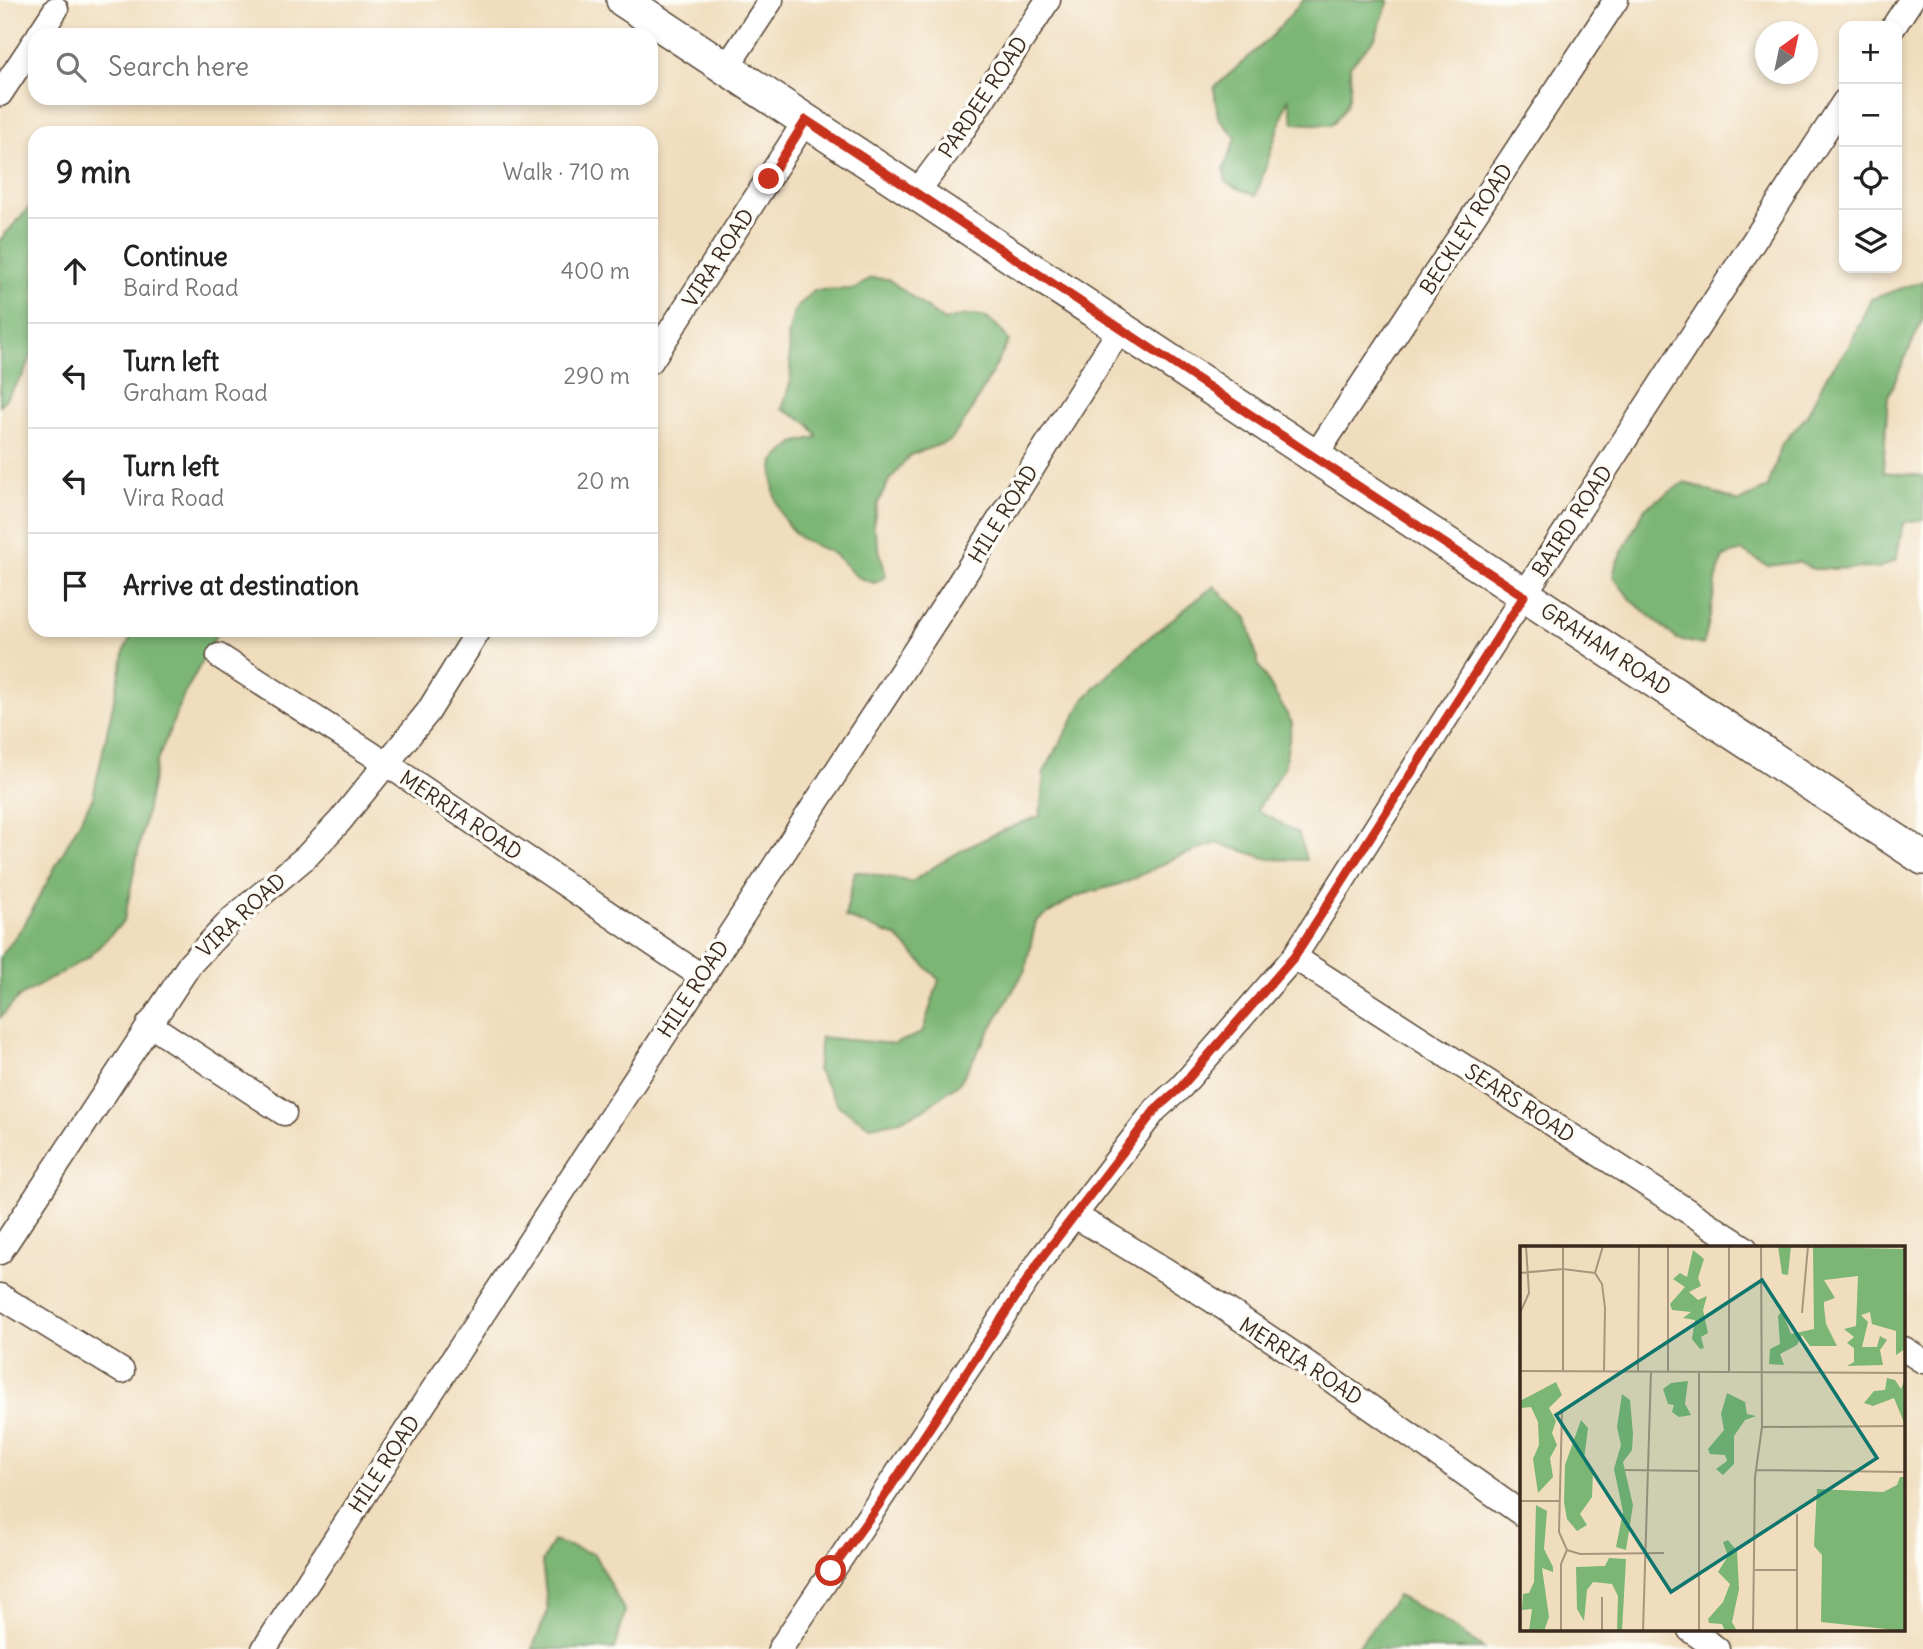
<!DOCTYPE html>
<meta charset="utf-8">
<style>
body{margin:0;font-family:Delius,sans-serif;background:#f6f6f6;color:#222}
.controls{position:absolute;right:21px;top:21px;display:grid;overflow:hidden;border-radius:14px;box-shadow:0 4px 10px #0003}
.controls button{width:63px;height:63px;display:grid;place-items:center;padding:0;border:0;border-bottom:2px solid #e0e0e0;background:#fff;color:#222;font:35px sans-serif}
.compass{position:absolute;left:1755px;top:21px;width:63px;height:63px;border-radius:50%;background:#fff;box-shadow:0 4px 10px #0003;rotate:33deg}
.stop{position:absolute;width:21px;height:21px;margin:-16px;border:5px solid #c8321e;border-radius:50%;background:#fff}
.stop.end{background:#c8321e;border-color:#fff;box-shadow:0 2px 7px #0008}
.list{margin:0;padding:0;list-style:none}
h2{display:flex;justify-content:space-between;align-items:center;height:91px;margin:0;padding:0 28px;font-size:30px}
h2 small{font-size:23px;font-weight:400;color:#767676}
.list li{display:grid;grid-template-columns:46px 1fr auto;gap:21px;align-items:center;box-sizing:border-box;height:105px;padding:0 28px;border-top:2px solid #e0e0e0}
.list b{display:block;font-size:26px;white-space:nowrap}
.list p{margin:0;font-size:23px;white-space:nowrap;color:#767676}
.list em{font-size:23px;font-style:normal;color:#767676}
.icon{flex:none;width:38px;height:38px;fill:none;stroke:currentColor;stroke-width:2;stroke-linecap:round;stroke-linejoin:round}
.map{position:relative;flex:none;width:1923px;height:1649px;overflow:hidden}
.search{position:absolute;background:#fff;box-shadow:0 4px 10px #0003;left:28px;top:28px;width:630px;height:77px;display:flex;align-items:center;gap:18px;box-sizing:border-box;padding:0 24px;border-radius:21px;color:#767676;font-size:26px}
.panel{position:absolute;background:#fff;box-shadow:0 4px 10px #0003;left:28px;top:126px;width:630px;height:511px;border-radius:21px}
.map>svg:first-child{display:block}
.forest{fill:#7cb674;stroke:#5c7049;stroke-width:2}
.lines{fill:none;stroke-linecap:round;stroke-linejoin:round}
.minor-casing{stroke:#564536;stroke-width:27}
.secondary-casing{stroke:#564536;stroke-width:36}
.minor{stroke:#fff;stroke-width:24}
.secondary{stroke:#fff;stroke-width:33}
.route{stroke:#c8321e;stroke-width:9}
.labels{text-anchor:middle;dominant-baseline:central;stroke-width:7;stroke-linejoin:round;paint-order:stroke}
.street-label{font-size:21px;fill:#3b2a1e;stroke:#fdfcf7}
.inset-road{fill:none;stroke:#a8957d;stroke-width:2}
.view{fill:#0f766e;fill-opacity:0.15;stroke:#0f766e;stroke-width:3.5}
.inset-edge{fill:none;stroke:#3b2a1e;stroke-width:3.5}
</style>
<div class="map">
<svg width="1923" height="1649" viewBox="0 0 1923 1649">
<rect width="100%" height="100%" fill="#fdfcf7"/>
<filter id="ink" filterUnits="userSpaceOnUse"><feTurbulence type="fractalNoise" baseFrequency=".0143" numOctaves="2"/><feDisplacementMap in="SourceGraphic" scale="14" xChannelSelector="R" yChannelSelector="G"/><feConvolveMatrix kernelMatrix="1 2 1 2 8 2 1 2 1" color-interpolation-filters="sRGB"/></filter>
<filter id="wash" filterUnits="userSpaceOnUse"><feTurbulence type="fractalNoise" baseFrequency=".00686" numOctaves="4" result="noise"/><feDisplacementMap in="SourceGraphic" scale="28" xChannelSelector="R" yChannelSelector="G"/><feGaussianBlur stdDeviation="1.57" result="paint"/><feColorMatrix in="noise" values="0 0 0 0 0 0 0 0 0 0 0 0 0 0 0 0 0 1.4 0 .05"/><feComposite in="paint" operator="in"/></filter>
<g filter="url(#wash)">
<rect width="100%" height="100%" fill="#f0ddbd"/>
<!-- forest -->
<g class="forest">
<path d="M1303,0H1389L1375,38L1350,66C1351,94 1352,104 1331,125L1294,123L1288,99L1256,196L1226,183L1224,168L1236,138L1218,117L1214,88L1273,35Z"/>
<polygon points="35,201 35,347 24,374 0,406 0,240"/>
<path d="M871,278L888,279L944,321C975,310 990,312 1009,341L969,415L950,441L910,455L889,481L877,505L873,525L886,576L875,583C848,576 855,572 836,556C825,547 808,545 798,536C776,517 770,487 774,461L794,443L818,437L808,423L782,409L791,380L788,335L794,311L814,290L855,289Z"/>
<path d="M1923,281V319L1888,396L1883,472L1923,476V519L1903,523L1896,560L1879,568L1813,569L1798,562L1768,566L1742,551L1723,557C1712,586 1713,615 1703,645L1677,639L1631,600L1613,576L1616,564L1645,508L1685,482L1739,502L1768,487L1782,444L1806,417L1827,375L1848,348L1871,299Z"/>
<path d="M1214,586L1247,618L1259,666L1292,723L1284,768L1257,810L1299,834L1306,860L1269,859L1217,843L1175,858L1127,882L1077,896L1036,921L1025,970L960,1082L925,1109L895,1122L870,1126L839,1106L817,1070L821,1037L894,1044L922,1033L939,980L897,937L845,917L855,871L912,882C953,852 993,833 1040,816L1044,772L1085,698L1137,647Z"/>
<polygon points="134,630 219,630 183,697 156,764 124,921 89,957 19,997 0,1018 0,957 24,925 93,797 125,649"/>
<polygon points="553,1541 594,1554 625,1612 615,1649 532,1649 548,1611 542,1562"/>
<polygon points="1397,1596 1440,1618 1484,1649 1356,1649"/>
</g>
</g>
<g filter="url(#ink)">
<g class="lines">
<defs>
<g id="minor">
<polyline points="1894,26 1911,0"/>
<polyline points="39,35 56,9"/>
<polyline points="727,67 771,0"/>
<polyline points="0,94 35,41"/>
<polyline points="917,192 958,137 1048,0"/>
<polyline points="651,361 806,120"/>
<polyline points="1315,456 1616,0"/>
<polyline points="219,656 387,764 701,976"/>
<polyline points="1294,957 1745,1248"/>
<polyline points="149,1024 284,1113"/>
<path d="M1075,1216C1230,1305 1376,1411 1522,1514"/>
<polyline points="0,1252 190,964 233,918 307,856 340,821 428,712 479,630"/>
<polyline points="0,1296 122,1371"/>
<polyline points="1904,1349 1923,1361"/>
<polyline points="1690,1630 1717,1649"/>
<polyline points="264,1649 958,585 1121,328"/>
<polyline points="780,1649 1041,1259 1155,1110 1181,1087 1294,957 1524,595 1844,102"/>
</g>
<polyline id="secondary" points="623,0 1923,858"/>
</defs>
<!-- minor casing -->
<use href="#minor" class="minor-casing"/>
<!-- secondary casing -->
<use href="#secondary" class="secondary-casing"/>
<!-- minor -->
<use href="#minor" class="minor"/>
<!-- secondary -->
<use href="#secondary" class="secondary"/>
</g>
</g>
<g class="lines" filter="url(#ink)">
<!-- route -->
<polyline class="route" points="769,179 806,120 1524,596 1294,957 1181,1087 1155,1110 1041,1259 878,1506 831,1571"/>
</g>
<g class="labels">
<!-- street labels -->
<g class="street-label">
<text transform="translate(983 97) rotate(-56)">PARDEE ROAD</text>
<text transform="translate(1466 229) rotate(-57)">BECKLEY ROAD</text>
<text transform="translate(718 258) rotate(-57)">VIRA ROAD</text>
<text transform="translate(1003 514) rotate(-58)">HILE ROAD</text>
<text transform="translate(1572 521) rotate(-57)">BAIRD ROAD</text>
<text transform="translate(1606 649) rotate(33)">GRAHAM ROAD</text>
<text transform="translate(461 815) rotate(34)">MERRIA ROAD</text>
<text transform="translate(241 915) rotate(-43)">VIRA ROAD</text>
<text transform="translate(693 989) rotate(-57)">HILE ROAD</text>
<text transform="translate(1520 1103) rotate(33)">SEARS ROAD</text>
<text transform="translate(1301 1361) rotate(33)">MERRIA ROAD</text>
<text transform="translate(384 1464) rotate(-57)">HILE ROAD</text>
</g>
</g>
<!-- overview -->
<g transform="translate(1520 1246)">
<rect width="385" height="385" fill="#f0ddbd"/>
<path d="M258,0H271L268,29L262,28ZM293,1L385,3V103L376,109V85L352,78L350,66L341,69L348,76L342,101H357L360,90L367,94L360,104L363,119L327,120L334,116V102L327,97L334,91L324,83L336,80L338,30L304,34L315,52L304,56V61L306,78L317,100H290L282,89L277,99L260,108L264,119L249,118L250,103L260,98L258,70L262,65L271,88L294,83ZM173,4L184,13L178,32L181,40L169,46L178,54L187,50L183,64L188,87L181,91L184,102L180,103L172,93L175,74L163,72L171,66L152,64L150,58L165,41L153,33L160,27L167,31ZM367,132L375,134L381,143L385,132V179L374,152L353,160L344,157L354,145L365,144ZM168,135L165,158L171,169L159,171L152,166L154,159L148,158L143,143L151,137ZM36,136L42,149L29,162L36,175L32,187L37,199L30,212L33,231L18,247L13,213L19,199L18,176L11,161L0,162V155ZM207,147L225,156L227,168L236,170L225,174L214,190V218L203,229L196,223L207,215L205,209L190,208L188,203L204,184L201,168ZM102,148L110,154L113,188L112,204L103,216L113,259L106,304L96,301L103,266L94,223L101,199L97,181ZM61,174L68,182L64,214L73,225L72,251L60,268L67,279L57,285L47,273L44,256L45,219ZM380,231H385V385L301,376L302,309L294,300L297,243L363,246L377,239ZM16,259L27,265L24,303L33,321V326L22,322L29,371L24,385H9L12,363L2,364L3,348L9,347L14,336ZM208,294L217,305L219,343L212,376L217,385H205L202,378L189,377L188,373L203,356L210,338L198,326L208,310L203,296ZM89,312L106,313L102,385H97L98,350L92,338L73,336L67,344L64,375L57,363L56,321L85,320Z" fill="#7cb674"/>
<path class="inset-road" d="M0,27L43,23L75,27L82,38L85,62L84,125M75,27L83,0M0,67L9,47L6,0M282,67L288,0M0,125L385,127M43,125V0M118,125L119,0M148,125V0M179,126V385M209,126V0M42,166L39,286L47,304M242,181L385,180M105,224L179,225M236,224L385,226M0,255H39M47,304L60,308L144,307M234,324H277M41,385V318L47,304M82,385V351M123,385L131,125M233,385L235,231L242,181L241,0M277,385V268"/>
<path class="view" d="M242,34L357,212L151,346L36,169Z"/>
<rect width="385" height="385" class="inset-edge"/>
</g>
</svg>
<div class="controls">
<button>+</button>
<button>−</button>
<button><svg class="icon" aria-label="locate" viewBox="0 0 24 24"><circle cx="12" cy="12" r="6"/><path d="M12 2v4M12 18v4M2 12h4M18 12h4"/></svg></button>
<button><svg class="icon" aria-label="layers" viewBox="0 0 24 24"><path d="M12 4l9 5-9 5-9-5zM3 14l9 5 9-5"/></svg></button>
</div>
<svg class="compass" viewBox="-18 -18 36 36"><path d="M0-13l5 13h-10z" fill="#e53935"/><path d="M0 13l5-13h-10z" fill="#767676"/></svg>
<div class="stop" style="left:831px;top:1571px"></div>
<div class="stop end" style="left:769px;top:179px"></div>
<div class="search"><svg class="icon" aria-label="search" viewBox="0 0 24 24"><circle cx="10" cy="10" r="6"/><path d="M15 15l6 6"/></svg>Search here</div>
<section class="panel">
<h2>9 min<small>Walk · 710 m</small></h2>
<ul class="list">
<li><svg class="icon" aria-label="ahead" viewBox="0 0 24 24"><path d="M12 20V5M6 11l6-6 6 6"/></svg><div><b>Continue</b><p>Baird Road</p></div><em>400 m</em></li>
<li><svg class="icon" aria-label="left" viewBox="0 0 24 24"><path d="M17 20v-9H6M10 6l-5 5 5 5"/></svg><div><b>Turn left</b><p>Graham Road</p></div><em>290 m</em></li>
<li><svg class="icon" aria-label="left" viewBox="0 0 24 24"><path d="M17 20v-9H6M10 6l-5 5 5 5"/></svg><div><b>Turn left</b><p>Vira Road</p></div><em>20 m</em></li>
<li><svg class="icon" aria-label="arrive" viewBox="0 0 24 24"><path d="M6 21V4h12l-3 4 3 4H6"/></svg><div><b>Arrive at destination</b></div></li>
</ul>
</section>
</div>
